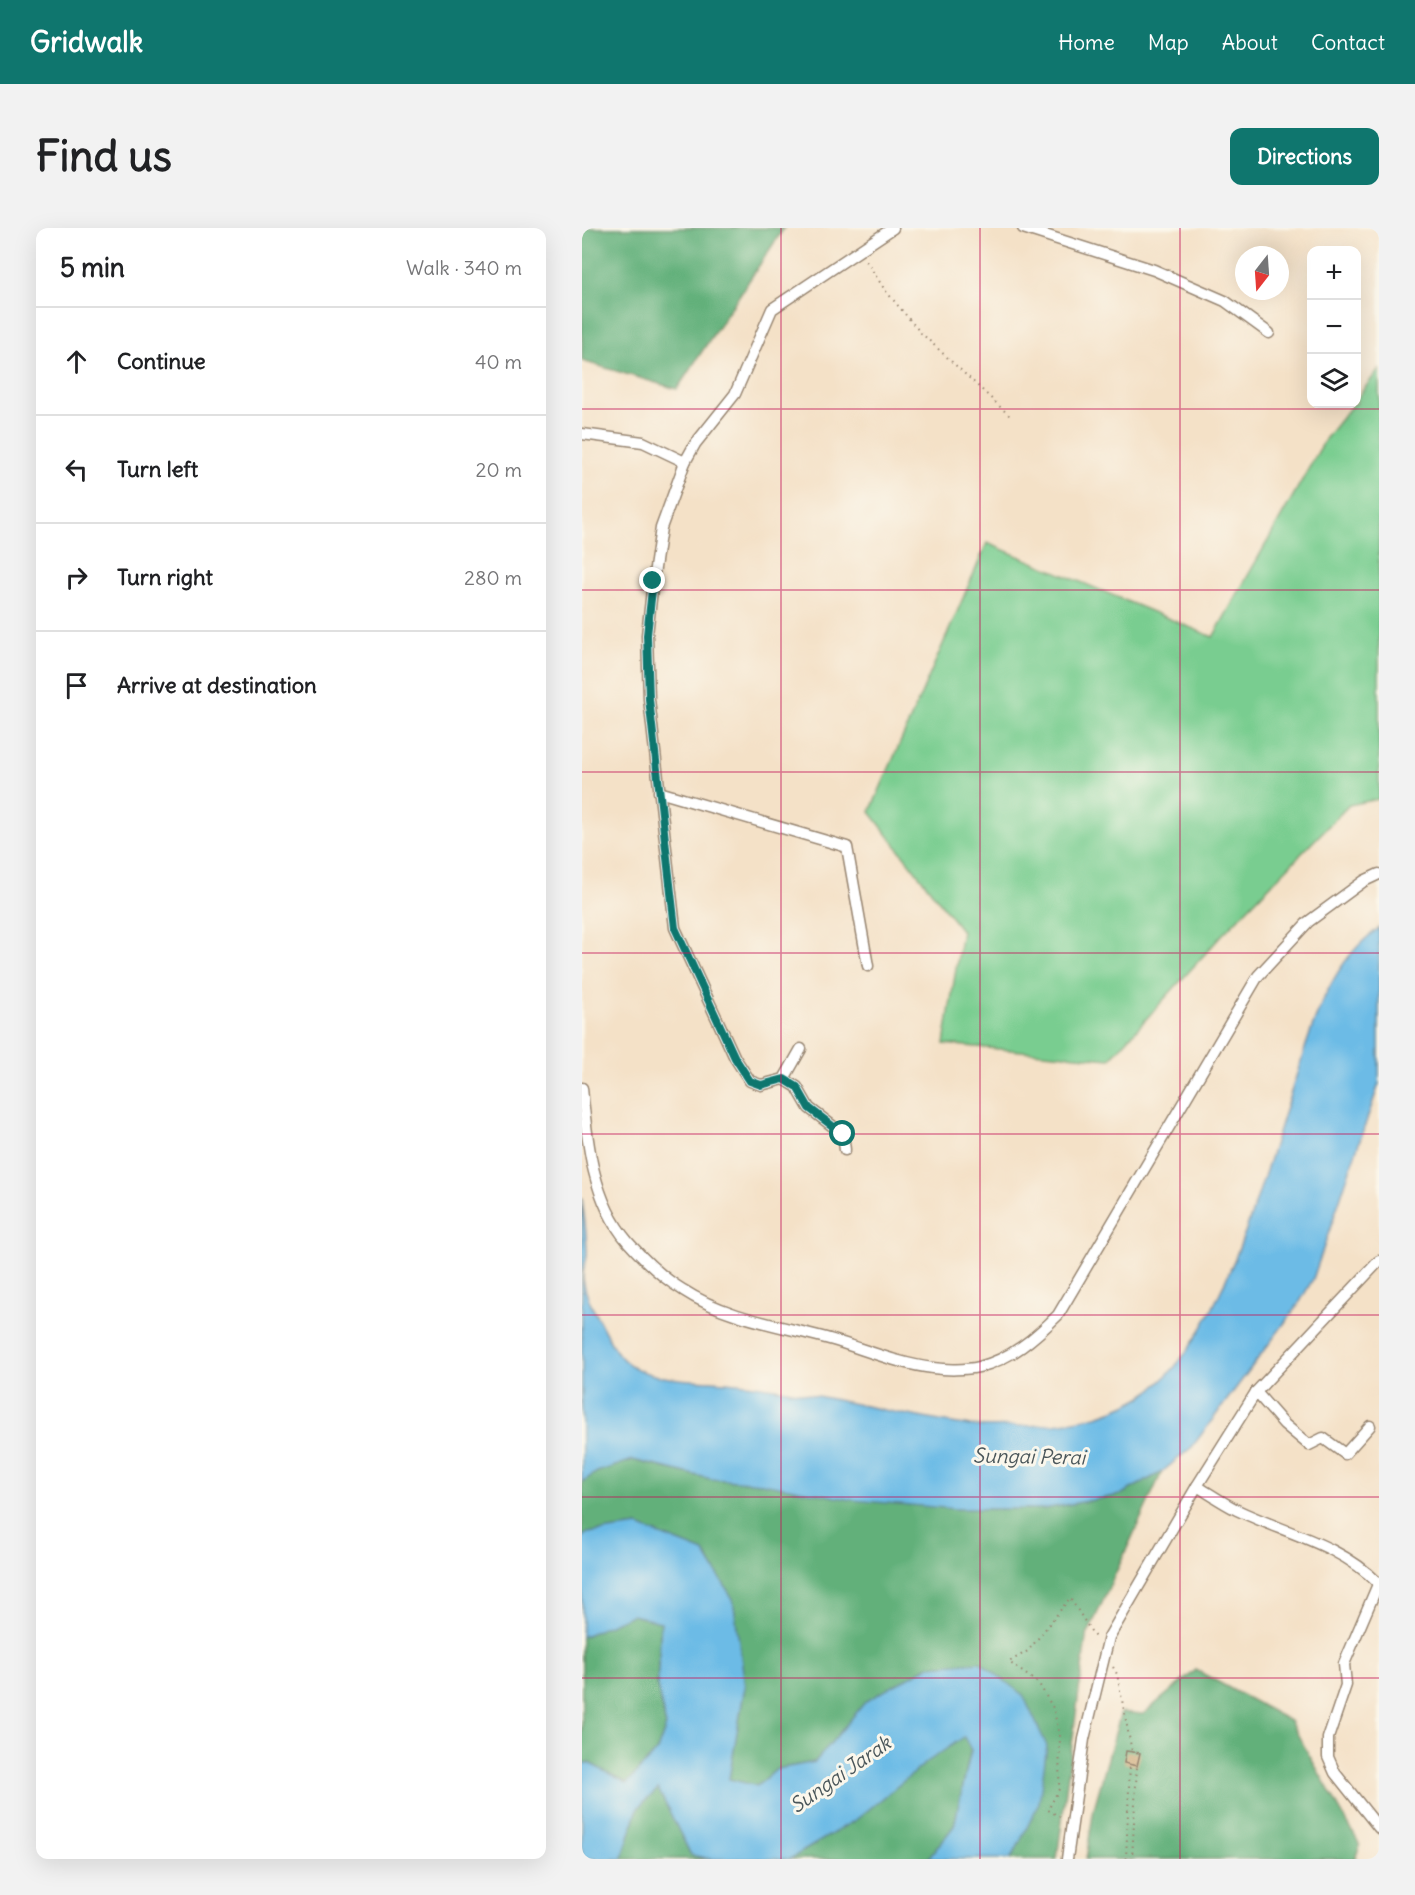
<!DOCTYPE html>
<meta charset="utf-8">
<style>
body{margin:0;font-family:Delius,sans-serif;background:#f2f2f2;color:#202124}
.controls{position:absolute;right:18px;top:18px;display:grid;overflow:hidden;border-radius:12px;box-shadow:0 6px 24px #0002}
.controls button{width:54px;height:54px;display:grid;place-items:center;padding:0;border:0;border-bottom:2px solid #e0e0e0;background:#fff;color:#202124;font:30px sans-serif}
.compass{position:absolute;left:653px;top:18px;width:54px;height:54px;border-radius:50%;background:#fff;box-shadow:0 6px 24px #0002;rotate:197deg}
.stop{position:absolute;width:18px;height:18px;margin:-14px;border:4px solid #0f766e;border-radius:50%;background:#fff}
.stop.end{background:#0f766e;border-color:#fff;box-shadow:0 2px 6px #0008}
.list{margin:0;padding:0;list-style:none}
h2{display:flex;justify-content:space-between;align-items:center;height:78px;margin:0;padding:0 24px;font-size:26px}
h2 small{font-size:20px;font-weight:400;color:#757577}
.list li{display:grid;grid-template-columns:39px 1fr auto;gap:18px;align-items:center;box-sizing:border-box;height:108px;padding:0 24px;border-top:2px solid #e0e0e0}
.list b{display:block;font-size:22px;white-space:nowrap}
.list em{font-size:20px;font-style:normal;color:#757577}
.icon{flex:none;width:33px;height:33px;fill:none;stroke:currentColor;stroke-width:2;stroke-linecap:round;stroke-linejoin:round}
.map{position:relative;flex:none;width:797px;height:1631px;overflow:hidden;border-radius:12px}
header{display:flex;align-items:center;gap:36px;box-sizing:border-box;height:84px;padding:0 30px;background:#0f766e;color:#fff}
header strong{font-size:28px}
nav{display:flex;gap:33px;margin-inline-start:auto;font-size:21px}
.intro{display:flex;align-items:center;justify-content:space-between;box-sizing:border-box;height:144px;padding:0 36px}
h1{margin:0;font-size:42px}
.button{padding:15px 27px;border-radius:12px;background:#0f766e;color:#fff;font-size:21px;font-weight:700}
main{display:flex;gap:36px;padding:0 36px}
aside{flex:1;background:#fff;border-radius:12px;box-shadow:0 6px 24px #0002}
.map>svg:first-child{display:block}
.green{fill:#79cd90;stroke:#5a7c57;stroke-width:1.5}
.forest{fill:#62b07a;stroke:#4e6d4c;stroke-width:1.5}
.water{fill:#6cbbe6;stroke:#547282;stroke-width:1.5}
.building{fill:#caa36f}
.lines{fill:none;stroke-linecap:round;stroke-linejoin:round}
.minor-casing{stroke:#988672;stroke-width:13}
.path{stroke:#988672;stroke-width:2;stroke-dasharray:1.5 4.5;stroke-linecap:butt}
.minor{stroke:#fff;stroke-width:10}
.route{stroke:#0f766e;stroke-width:8}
.grid{fill:none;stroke:#c2185b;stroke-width:1.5;stroke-opacity:0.55}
.labels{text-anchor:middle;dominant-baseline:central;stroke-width:6;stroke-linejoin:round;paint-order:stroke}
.water-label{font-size:20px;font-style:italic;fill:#4a565a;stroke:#fbf7ec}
</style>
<header>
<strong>Gridwalk</strong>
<nav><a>Home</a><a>Map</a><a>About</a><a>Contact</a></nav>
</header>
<div class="intro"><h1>Find us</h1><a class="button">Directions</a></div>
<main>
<aside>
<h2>5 min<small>Walk · 340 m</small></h2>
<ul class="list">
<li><svg class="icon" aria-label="ahead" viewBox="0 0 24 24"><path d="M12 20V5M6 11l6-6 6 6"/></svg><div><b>Continue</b></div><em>40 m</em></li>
<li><svg class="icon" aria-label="left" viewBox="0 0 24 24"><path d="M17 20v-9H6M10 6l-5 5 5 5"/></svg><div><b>Turn left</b></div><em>20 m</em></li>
<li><svg class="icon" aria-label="right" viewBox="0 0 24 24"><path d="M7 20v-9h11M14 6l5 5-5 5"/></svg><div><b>Turn right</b></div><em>280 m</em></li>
<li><svg class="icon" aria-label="arrive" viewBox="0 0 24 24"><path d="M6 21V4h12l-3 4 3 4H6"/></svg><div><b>Arrive at destination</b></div></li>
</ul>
</aside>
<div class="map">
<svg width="797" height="1631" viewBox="0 0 797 1631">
<rect width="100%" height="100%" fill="#fbf7ec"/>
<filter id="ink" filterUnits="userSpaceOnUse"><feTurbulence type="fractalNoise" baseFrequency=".0167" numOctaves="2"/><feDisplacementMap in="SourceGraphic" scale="12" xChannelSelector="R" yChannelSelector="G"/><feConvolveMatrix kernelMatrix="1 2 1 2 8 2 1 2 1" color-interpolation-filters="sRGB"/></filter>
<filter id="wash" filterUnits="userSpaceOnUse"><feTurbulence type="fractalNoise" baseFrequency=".008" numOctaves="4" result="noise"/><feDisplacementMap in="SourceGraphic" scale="24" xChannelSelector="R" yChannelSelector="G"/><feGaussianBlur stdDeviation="1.35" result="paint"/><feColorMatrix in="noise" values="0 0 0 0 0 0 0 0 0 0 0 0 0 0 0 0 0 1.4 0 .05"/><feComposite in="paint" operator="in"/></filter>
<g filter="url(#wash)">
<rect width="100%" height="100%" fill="#f4e1c7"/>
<!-- green -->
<polygon class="green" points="797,141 797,571 767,577 640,707 528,831 362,816 380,703 288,584 405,315 631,409 744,210 771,176 774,176 775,170"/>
<!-- forest -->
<g class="forest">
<polygon points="0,0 202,0 95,161 0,133"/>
<polygon points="50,1232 129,1251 180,1255 375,1281 462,1281 538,1267 580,1244 504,1410 475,1631 428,1631 432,1626 441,1467 398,1435 347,1438 285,1473 233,1534 195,1541 175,1558 147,1551 163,1458 151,1371 122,1324 56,1298 6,1305 0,1309 0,1254 15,1244"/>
<polygon points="50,1387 79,1394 75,1457 84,1498 75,1523 45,1555 7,1535 0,1535 0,1409"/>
<polygon points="614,1442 708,1493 778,1617 773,1631 504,1631 512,1580 539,1484 561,1486"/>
<polygon points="382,1508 389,1521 372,1598 346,1631 208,1631 275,1591 345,1534"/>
<polygon points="76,1560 109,1627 128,1631 40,1631 56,1580"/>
</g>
<!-- water -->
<g class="water">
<path d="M797,700V856L731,1051L716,1077L610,1219L580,1244L538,1267L462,1281H374L270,1272L180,1255L129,1251L51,1232L15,1244L0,1254V970C2,988 5,1007 5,1026C5,1034 0,1042 1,1050C3,1067 11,1081 19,1096C24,1106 30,1119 38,1128C61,1155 112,1151 144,1154C228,1161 307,1187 389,1198C406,1200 423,1198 439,1198C481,1197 522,1191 559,1169C639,1120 681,947 710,861C729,803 745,736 797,700Z"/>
<polygon points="56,1298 122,1324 151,1371 163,1458 147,1551 175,1558 195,1541 233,1534 284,1473 347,1438 398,1434 441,1467 465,1518 457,1575 432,1626 428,1631 346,1631 372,1598 389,1522 382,1509 345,1534 275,1591 208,1631 128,1631 109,1627 76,1561 56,1580 40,1631 0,1631 0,1535 7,1535 45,1555 75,1523 84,1498 75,1457 79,1394 50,1387 0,1409 0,1309 6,1305"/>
</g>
<g id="blocks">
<!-- building -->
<polygon class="building" points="544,1523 558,1525 555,1538 542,1535"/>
</g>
</g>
<g filter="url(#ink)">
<use href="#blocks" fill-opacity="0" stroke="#988672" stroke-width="1.5"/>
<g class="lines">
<defs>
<g id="minor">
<polyline points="441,0 572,42 643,73 687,105"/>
<polyline points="0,206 61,214 103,234"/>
<polyline points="77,564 265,619 286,738"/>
<polyline points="219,821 202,851 179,857 168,853 153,830 93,700 67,471 65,407 71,353 79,300 103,234 113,216 153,166 190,81 311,0"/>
<polyline points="202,851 215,859 227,880 261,906 263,922"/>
<path d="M0,860C5,913 10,972 46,1014C62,1032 81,1050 101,1062C145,1091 202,1098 251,1112C284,1122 317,1136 351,1140C364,1142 384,1142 397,1139C429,1131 453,1110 476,1087L676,748L726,694L782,653L797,646"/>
<polyline points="674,1164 702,1196 727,1217 741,1210 763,1226 788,1198"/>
<path d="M615,1258C628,1266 641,1275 655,1282C703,1305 758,1316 796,1355"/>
<polyline points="797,1354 762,1436 764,1457 746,1510 746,1529 753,1545 797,1600"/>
<polyline points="485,1631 502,1511 527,1409 615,1258 674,1164 797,1033"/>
</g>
</defs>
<!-- minor casing -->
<use href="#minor" class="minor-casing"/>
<!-- path -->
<g class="path">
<polyline points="284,33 303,62 338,104 429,189"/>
<polyline points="531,1439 535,1446 550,1524"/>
<polyline points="478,1589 466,1582 477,1561 478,1507 471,1480 457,1456 427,1434 446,1423 488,1370 514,1411"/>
<polyline points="544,1631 548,1537"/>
<polyline points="550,1631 555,1538"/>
</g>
<!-- minor -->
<use href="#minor" class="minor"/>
</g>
</g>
<g class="lines" filter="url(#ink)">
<!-- route -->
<polyline class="route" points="71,353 65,407 67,471 93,700 153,830 168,853 179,857 202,851 215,859 227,880 261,906"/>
</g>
<!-- grid -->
<path class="grid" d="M199,0V1631M398,0V1631M598,0V1631M0,181H797M0,362H797M0,544H797M0,725H797M0,906H797M0,1087H797M0,1269H797M0,1450H797"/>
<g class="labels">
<!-- water labels -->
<g class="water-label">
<text transform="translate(447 1228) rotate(1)">Sungai Perai</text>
<text transform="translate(258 1546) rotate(-35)">Sungai Jarak</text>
</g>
</g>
</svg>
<div class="controls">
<button>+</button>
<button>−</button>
<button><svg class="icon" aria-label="layers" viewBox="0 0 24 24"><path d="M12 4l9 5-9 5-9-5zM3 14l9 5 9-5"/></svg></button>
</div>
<svg class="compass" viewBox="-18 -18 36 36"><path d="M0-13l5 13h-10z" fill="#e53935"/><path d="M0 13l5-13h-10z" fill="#757577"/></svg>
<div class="stop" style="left:261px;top:906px"></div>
<div class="stop end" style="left:71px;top:353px"></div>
</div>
</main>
